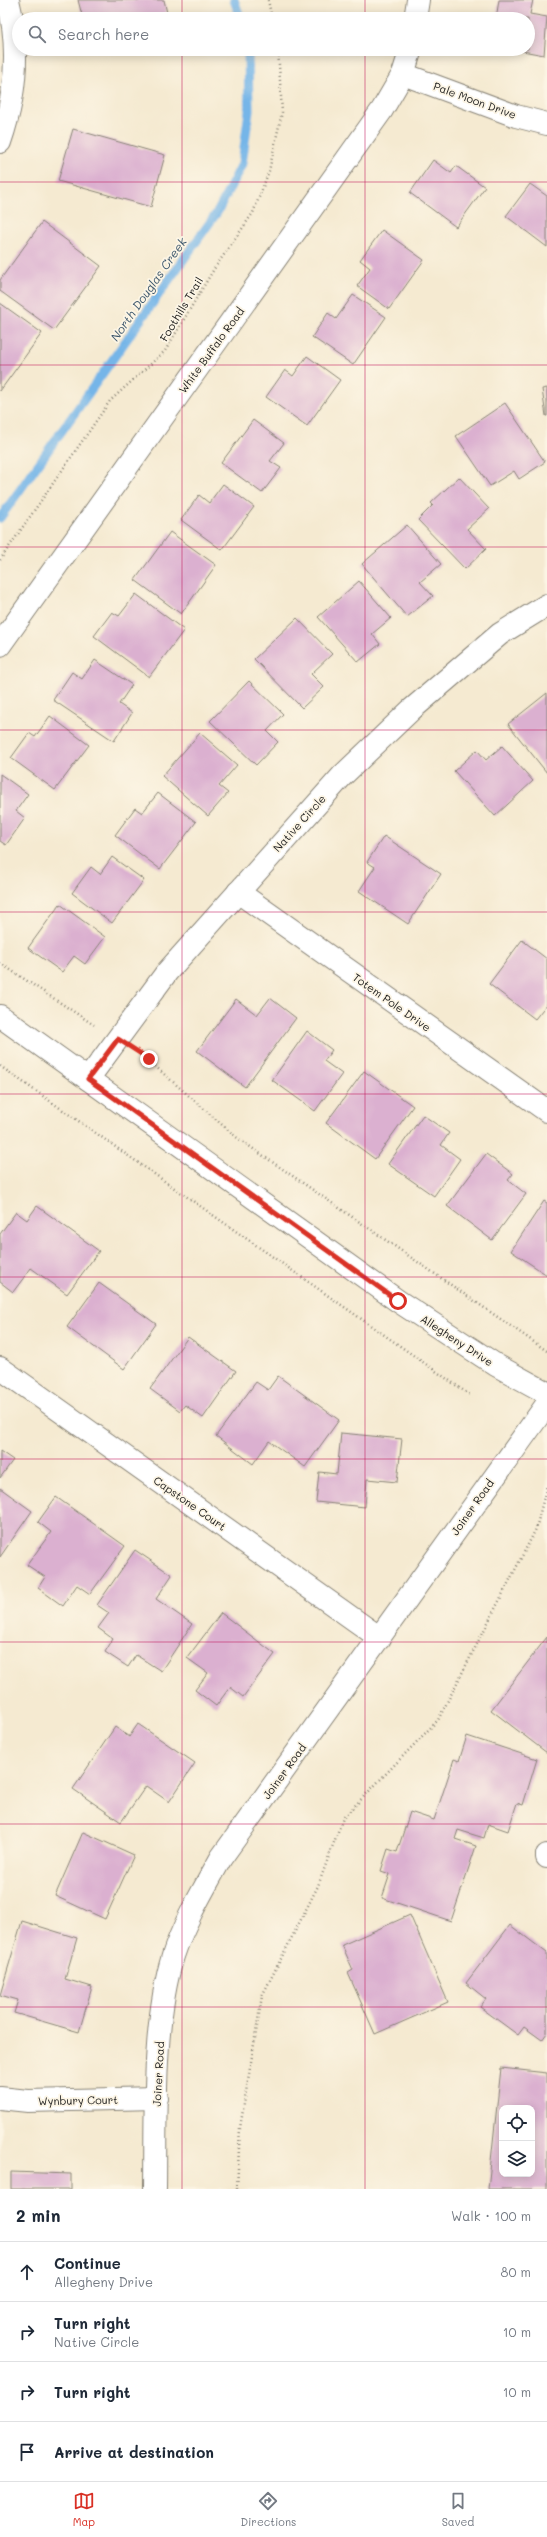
<!DOCTYPE html>
<meta charset="utf-8">
<style>
body{margin:0;font-family:Mali,sans-serif;background:#f2f2f3;color:#1f2937}
.controls{position:absolute;right:12px;bottom:12px;display:grid;overflow:hidden;border-radius:8px;box-shadow:0 2px 10px #0003}
.controls button{width:36px;height:36px;display:grid;place-items:center;padding:0;border:0;border-bottom:1px solid #e0e1e3;background:#fff;color:#1f2937;font:20px sans-serif}
.stop{position:absolute;width:12px;height:12px;margin:-9px;border:3px solid #d93025;border-radius:50%;background:#fff}
.stop.end{background:#d93025;border-color:#fff;box-shadow:0 1px 4px #0008}
.list{margin:0;padding:0;list-style:none}
h2{display:flex;justify-content:space-between;align-items:center;height:52px;margin:0;padding:0 16px;font-size:17px}
h2 small{font-size:13px;font-weight:400;color:#747a83}
.list li{display:grid;grid-template-columns:26px 1fr auto;gap:12px;align-items:center;box-sizing:border-box;height:60px;padding:0 16px;border-top:1px solid #e0e1e3}
.list b{display:block;font-size:15px;white-space:nowrap}
.list p{margin:0;font-size:13px;white-space:nowrap;color:#747a83}
.list em{font-size:13px;font-style:normal;color:#747a83}
.icon{flex:none;width:22px;height:22px;fill:none;stroke:currentColor;stroke-width:2;stroke-linecap:round;stroke-linejoin:round}
.map{position:relative;flex:none;width:547px;height:2189px;overflow:hidden}
.search{position:absolute;background:#fff;box-shadow:0 2px 10px #0003;left:12px;right:12px;top:12px;height:44px;display:flex;align-items:center;gap:10px;box-sizing:border-box;padding:0 14px;border-radius:22px;color:#747a83;font-size:15px}
.sheet{height:292px;background:#fff}
nav{display:flex;justify-content:space-around;align-items:center;box-sizing:border-box;height:56px;border-top:1px solid #e0e1e3;background:#fff;font-size:11px;color:#747a83}
nav a{display:grid;justify-items:center;gap:2px}
nav .on{color:#d93025}
.map>svg:first-child{display:block}
.lines{fill:none;stroke-linecap:round;stroke-linejoin:round}
.stream{stroke:#74b5e8;stroke-width:9}
.building{fill:#dbb0d0;fill-rule:evenodd}
.minor-casing{stroke:#888376;stroke-width:24}
.tertiary-casing{stroke:#888376;stroke-width:24}
.path{stroke:#888376;stroke-width:2.5;stroke-dasharray:1 3;stroke-linecap:butt}
.minor{stroke:#fff;stroke-width:22}
.tertiary{stroke:#fff;stroke-width:22}
.route{stroke:#d93025;stroke-width:5}
.grid{fill:none;stroke:#c2185b;stroke-width:1;stroke-opacity:0.55}
.labels{text-anchor:middle;dominant-baseline:central;stroke-width:3.5;stroke-linejoin:round;paint-order:stroke}
.street-label{font-size:11px;fill:#1c1c1c;stroke:#fcf5e5}
.water-label{font-size:12px;font-style:italic;fill:#3f596e;stroke:#fcf5e5}
</style>
<div class="map">
<svg width="547" height="2189" viewBox="0 0 547 2189">
<rect width="100%" height="100%" fill="#fcf5e5"/>
<filter id="ink" filterUnits="userSpaceOnUse"><feTurbulence type="fractalNoise" baseFrequency=".025" numOctaves="2"/><feDisplacementMap in="SourceGraphic" scale="8" xChannelSelector="R" yChannelSelector="G"/><feConvolveMatrix kernelMatrix="1 2 1 2 8 2 1 2 1" color-interpolation-filters="sRGB"/></filter>
<filter id="wash" filterUnits="userSpaceOnUse"><feTurbulence type="fractalNoise" baseFrequency=".012" numOctaves="4" result="noise"/><feDisplacementMap in="SourceGraphic" scale="16" xChannelSelector="R" yChannelSelector="G"/><feGaussianBlur stdDeviation="0.9" result="paint"/><feColorMatrix in="noise" values="0 0 0 0 0 0 0 0 0 0 0 0 0 0 0 0 0 1.4 0 .05"/><feComposite in="paint" operator="in"/></filter>
<g filter="url(#wash)">
<rect width="100%" height="100%" fill="#f5ead1"/>
<g class="lines">
<!-- stream -->
<g class="stream">
<polyline points="234,0 241,19"/>
<polyline points="0,518 218,211 242,164 249,111 248,49"/>
</g>
</g>
<g id="blocks">
<!-- building -->
<g class="building">
<polygon points="78,0 164,0 167,13 147,19 83,19"/>
<polygon points="499,0 533,0 530,14 547,17 544,55 517,50 528,49 528,19 496,19"/>
<polygon points="73,129 165,155 151,207 58,181"/>
<polygon points="433,160 451,173 456,166 485,187 456,227 410,193"/>
<polygon points="530,184 547,196 547,247 506,216"/>
<polygon points="42,222 101,266 54,330 0,291 0,280"/>
<polygon points="382,230 424,260 389,309 357,286 370,268 360,260"/>
<polygon points="353,295 386,317 353,365 312,337 328,313 336,319"/>
<polygon points="0,303 42,333 0,391"/>
<polygon points="307,356 340,380 307,426 266,397 285,370 293,376"/>
<polygon points="547,388 547,416 546,416 542,389"/>
<polygon points="505,403 545,462 519,479 514,471 490,486 456,436"/>
<polygon points="253,420 284,443 270,461 281,468 262,493 221,463"/>
<polygon points="459,477 489,509 467,529 486,549 465,569 418,520 433,505 431,503"/>
<polygon points="223,484 254,507 222,550 181,520 199,495 209,503"/>
<polygon points="407,525 441,564 420,582 433,596 407,617 362,564"/>
<polygon points="170,532 216,565 181,614 135,580"/>
<polygon points="359,581 391,618 372,634 380,644 358,662 318,617"/>
<polygon points="136,594 184,630 149,677 94,636 112,612 119,616"/>
<polygon points="297,618 332,654 311,674 324,687 302,708 254,659"/>
<polygon points="95,660 132,685 119,704 132,713 114,741 53,700 72,672 82,679"/>
<polygon points="249,681 283,714 267,731 278,742 256,765 210,721"/>
<polygon points="547,693 547,773 508,724"/>
<polygon points="50,716 89,745 55,790 11,758 29,733 35,737"/>
<polygon points="200,733 237,765 219,786 228,793 208,816 162,776"/>
<polygon points="502,746 533,781 495,816 454,771 477,750 486,760"/>
<polygon points="0,774 28,794 16,811 25,818 6,845 0,841"/>
<polygon points="158,793 196,822 160,869 115,835 135,808 142,813"/>
<polygon points="384,836 441,874 408,924 359,891 375,867 367,862"/>
<polygon points="112,857 144,880 112,923 72,893 91,867 100,874"/>
<polygon points="60,904 105,937 85,964 74,956 62,972 28,948"/>
<polygon points="522,940 547,959 547,1004 535,1019 489,984"/>
<polygon points="270,998 296,1018 245,1087 197,1051 236,999 257,1015"/>
<polygon points="307,1031 332,1050 324,1061 342,1074 315,1111 272,1080"/>
<polygon points="364,1071 413,1106 375,1159 326,1123"/>
<polygon points="423,1115 449,1133 441,1145 460,1159 434,1196 388,1164"/>
<polygon points="486,1154 513,1174 508,1180 526,1194 492,1240 447,1206"/>
<polygon points="544,1201 547,1203 547,1275 511,1251"/>
<polygon points="37,1206 99,1251 67,1294 31,1268 13,1292 0,1282 0,1234 16,1212 27,1220"/>
<polygon points="99,1283 156,1324 124,1369 67,1327"/>
<polygon points="188,1337 236,1371 203,1418 185,1405 180,1411 150,1389"/>
<polygon points="278,1376 339,1420 305,1467 269,1441 253,1464 216,1436 256,1382 268,1390"/>
<polygon points="341,1433 402,1439 397,1482 367,1479 365,1507 316,1502 319,1472 337,1474"/>
<polygon points="0,1451 13,1460 0,1478"/>
<polygon points="0,1488 32,1511 0,1557"/>
<polygon points="56,1497 125,1546 90,1594 77,1585 63,1606 38,1588 45,1577 27,1565 51,1532 38,1522"/>
<polygon points="135,1550 172,1575 156,1599 192,1624 161,1671 136,1655 128,1667 105,1652 113,1639 98,1628 109,1613 97,1605"/>
<polygon points="221,1613 275,1654 243,1697 230,1687 216,1706 195,1690 208,1673 187,1658"/>
<polygon points="547,1637 547,1753 491,1710"/>
<polygon points="138,1724 195,1763 169,1802 146,1786 121,1822 73,1789 115,1727 129,1737"/>
<polygon points="467,1736 537,1759 523,1805 517,1803 508,1831 488,1824 484,1838 458,1830 455,1839 476,1846 451,1921 382,1898 390,1874 381,1871 388,1849 397,1852 410,1812 434,1820 454,1759 459,1761"/>
<polygon points="83,1832 134,1855 105,1919 55,1896"/>
<polygon points="410,1915 448,2002 375,2034 348,1973 353,1970 342,1945"/>
<polygon points="22,1921 77,1938 65,1979 92,1987 79,2032 14,2013 18,2000 0,1995"/>
<polygon points="510,1925 547,1953 547,2033 542,2040 524,2027 518,2035 480,2007 486,1999 466,1983"/>
<path d="M501,2068L547,2073V2189H488ZM502,2108H532V2174H502Z"/>
<polygon points="11,2172 71,2174 71,2189 11,2189"/>
</g>
</g>
</g>
<g filter="url(#ink)">
<use href="#blocks" fill-opacity="0" stroke="#888376" stroke-width="1"/>
<g class="lines">
<defs>
<g id="minor">
<polyline points="415,19 418,0"/>
<polyline points="403,74 516,116 547,124"/>
<path d="M0,142C16,96 20,48 8,0"/>
<polyline points="0,645 382,110 403,74 411,49"/>
<polyline points="238,892 547,1111"/>
<polyline points="88,1079 167,972 342,776 411,710 500,634 547,605"/>
<polyline points="0,1368 380,1638"/>
<polyline points="547,1855 547,1857"/>
<polyline points="0,2098 28,2101 157,2098"/>
<path d="M155,2189C156,2118 152,2024 173,1956C184,1922 204,1889 221,1858L547,1404"/>
</g>
<polyline id="tertiary" points="0,1016 398,1301 496,1365 547,1393"/>
</defs>
<!-- minor casing -->
<use href="#minor" class="minor-casing"/>
<!-- tertiary casing -->
<use href="#tertiary" class="tertiary-casing"/>
<!-- path -->
<g class="path">
<polyline points="268,0 272,19"/>
<polyline points="0,560 110,401 165,351 214,269 253,213 269,171 282,112 278,49"/>
<polyline points="0,963 94,1025"/>
<polyline points="140,1053 236,1137 547,1351"/>
<polyline points="0,1066 470,1395"/>
<polyline points="237,2189 240,2128 262,1996 318,1886 343,1818 438,1720 536,1529 547,1485"/>
</g>
<!-- minor -->
<use href="#minor" class="minor"/>
<!-- tertiary -->
<use href="#tertiary" class="tertiary"/>
</g>
</g>
<g class="lines" filter="url(#ink)">
<!-- route -->
<polyline class="route" points="149,1059 118,1039 88,1079 398,1301"/>
</g>
<!-- grid -->
<path class="grid" d="M182,0V19M365,0V19M182,49V2189M365,49V2189M0,182H547M0,365H547M0,547H547M0,730H547M0,912H547M0,1094H547M0,1277H547M0,1459H547M0,1642H547M0,1824H547M0,2007H547"/>
<g class="labels">
<!-- street labels -->
<g class="street-label">
<text transform="translate(475 100) rotate(20)">Pale Moon Drive</text>
<text transform="translate(181 309) rotate(-59)">Foothills Trail</text>
<text transform="translate(211 350) rotate(-54)">White Buffalo Road</text>
<text transform="translate(299 823) rotate(-48)">Native Circle</text>
<text transform="translate(392 1002) rotate(35)">Totem Pole Drive</text>
<text transform="translate(457 1340) rotate(33)">Allegheny Drive</text>
<text transform="translate(190 1503) rotate(35)">Capstone Court</text>
<text transform="translate(472 1507) rotate(-55)">Joiner Road</text>
<text transform="translate(284 1771) rotate(-54)">Joiner Road</text>
<text transform="translate(158 2074) rotate(-87)">Joiner Road</text>
<text transform="translate(78 2100) rotate(-1)">Wynbury Court</text>
</g>
<!-- water labels -->
<g class="water-label">
<text transform="translate(148 289) rotate(-55)">North Douglas Creek</text>
</g>
</g>
</svg>
<div class="controls">
<button><svg class="icon" aria-label="locate" viewBox="0 0 24 24"><circle cx="12" cy="12" r="6"/><path d="M12 2v4M12 18v4M2 12h4M18 12h4"/></svg></button>
<button><svg class="icon" aria-label="layers" viewBox="0 0 24 24"><path d="M12 4l9 5-9 5-9-5zM3 14l9 5 9-5"/></svg></button>
</div>
<div class="stop" style="left:398px;top:1301px"></div>
<div class="stop end" style="left:149px;top:1059px"></div>
<div class="search"><svg class="icon" aria-label="search" viewBox="0 0 24 24"><circle cx="10" cy="10" r="6"/><path d="M15 15l6 6"/></svg>Search here</div>
</div>
<section class="sheet">
<h2>2 min<small>Walk · 100 m</small></h2>
<ul class="list">
<li><svg class="icon" aria-label="ahead" viewBox="0 0 24 24"><path d="M12 20V5M6 11l6-6 6 6"/></svg><div><b>Continue</b><p>Allegheny Drive</p></div><em>80 m</em></li>
<li><svg class="icon" aria-label="right" viewBox="0 0 24 24"><path d="M7 20v-9h11M14 6l5 5-5 5"/></svg><div><b>Turn right</b><p>Native Circle</p></div><em>10 m</em></li>
<li><svg class="icon" aria-label="right" viewBox="0 0 24 24"><path d="M7 20v-9h11M14 6l5 5-5 5"/></svg><div><b>Turn right</b></div><em>10 m</em></li>
<li><svg class="icon" aria-label="arrive" viewBox="0 0 24 24"><path d="M6 21V4h12l-3 4 3 4H6"/></svg><div><b>Arrive at destination</b></div></li>
</ul>
</section>
<nav>
<a class="on"><svg class="icon" aria-label="map" viewBox="0 0 24 24"><path d="M3 6l6-2 6 2 6-2v14l-6 2-6-2-6 2zM9 4v14M15 6v14"/></svg>Map</a>
<a><svg class="icon" aria-label="directions" viewBox="0 0 24 24"><path d="M12 3l9 9-9 9-9-9zM9 14v-3h6M13 9l2 2-2 2"/></svg>Directions</a>
<a><svg class="icon" aria-label="saved" viewBox="0 0 24 24"><path d="M7 4h10v16l-5-4-5 4z"/></svg>Saved</a>
</nav>
